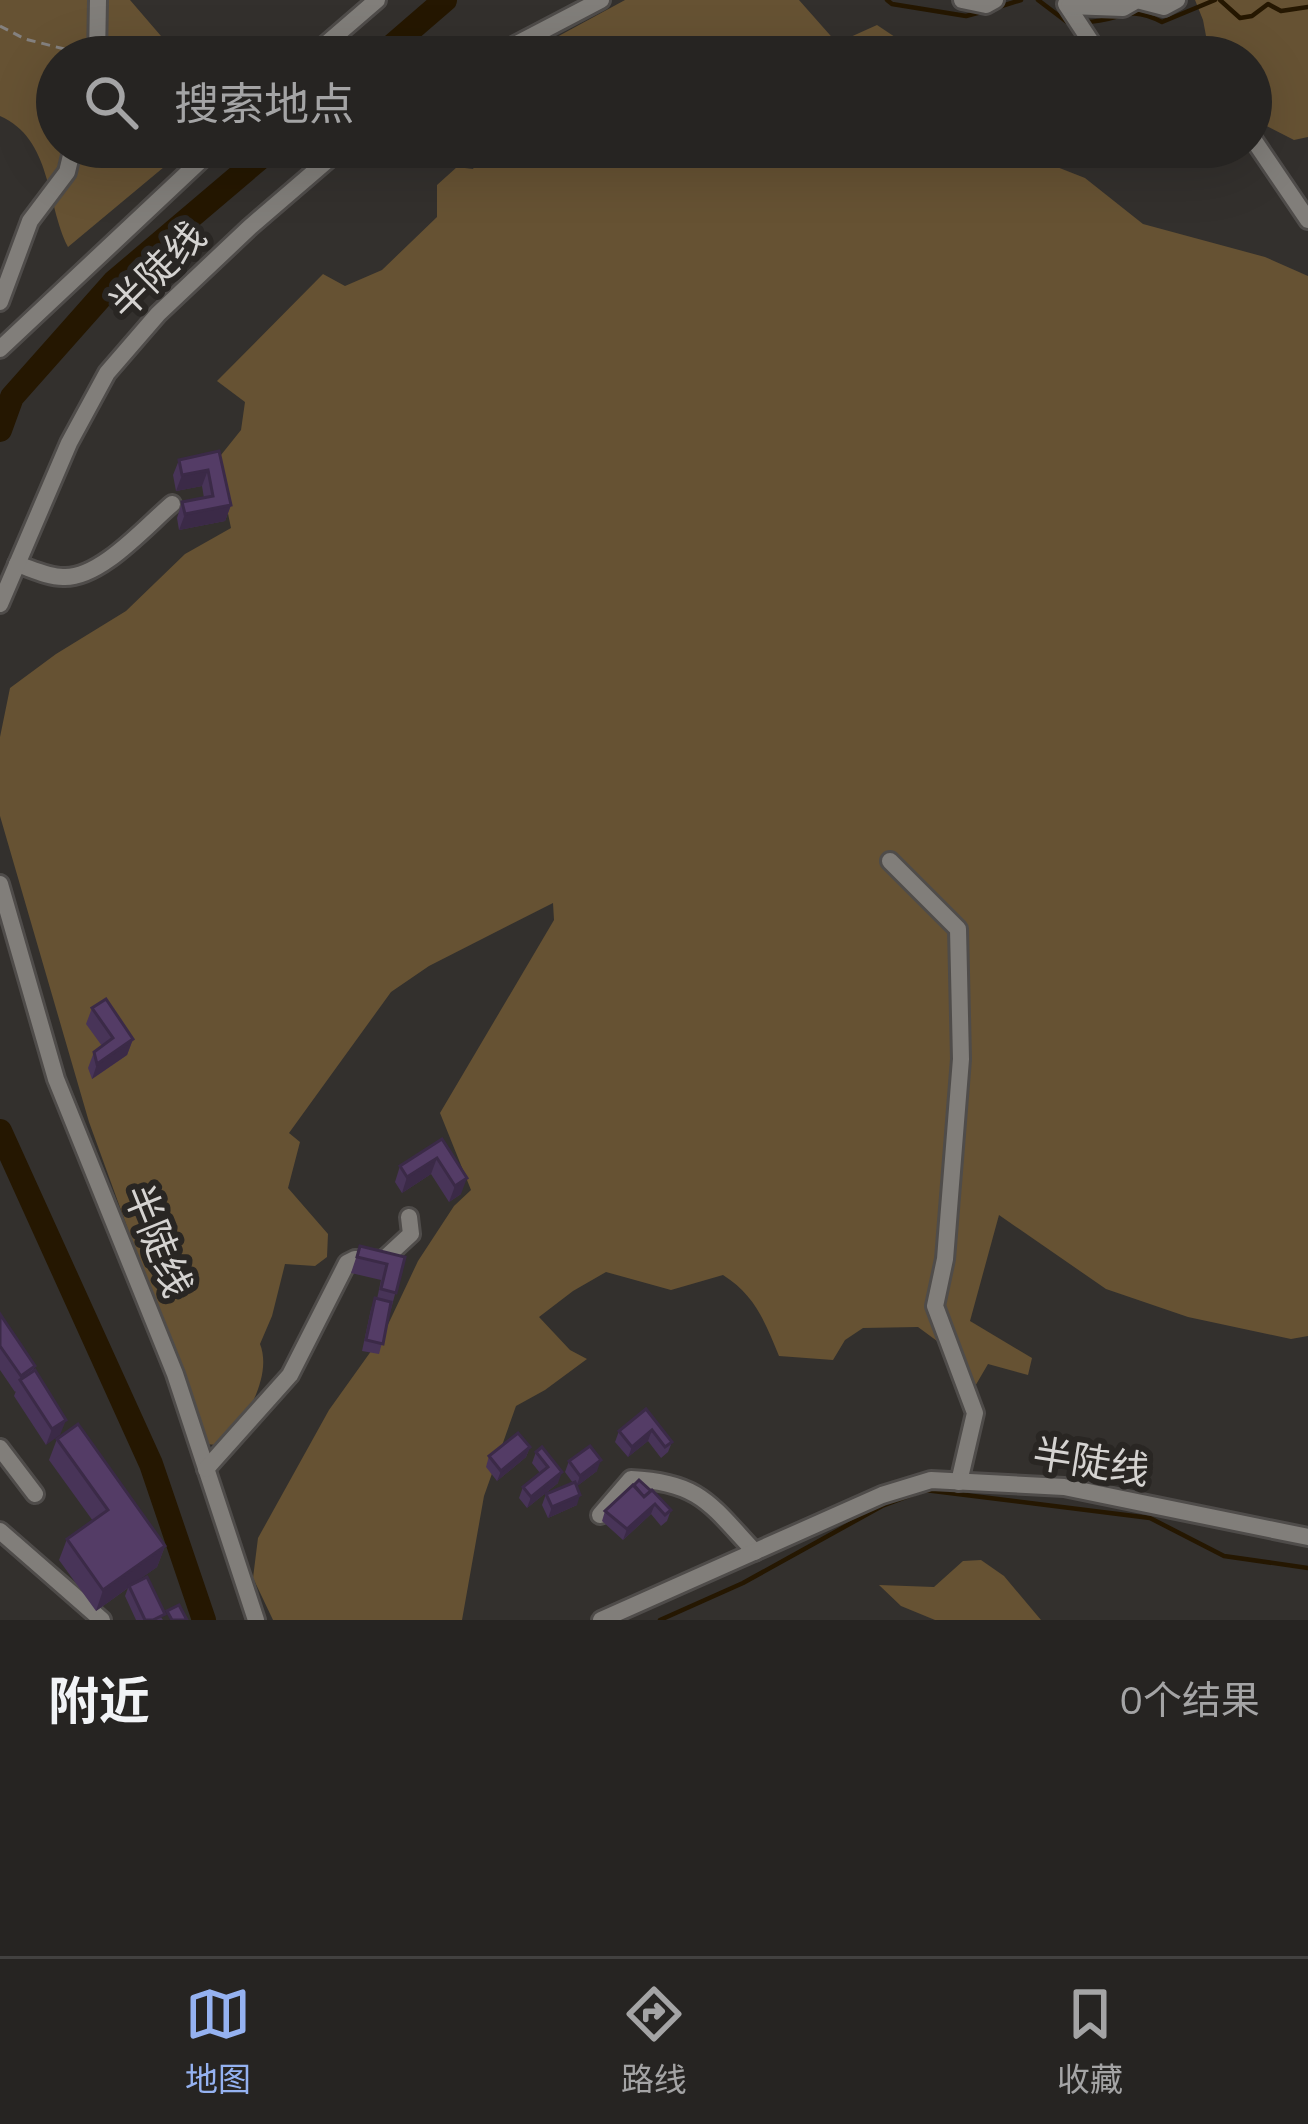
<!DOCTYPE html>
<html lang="zh">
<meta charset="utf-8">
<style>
body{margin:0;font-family:"Nunito Sans","Noto Sans SC",sans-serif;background:#2e2c2a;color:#f1f3f6}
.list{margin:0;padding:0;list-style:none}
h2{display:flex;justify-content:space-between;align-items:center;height:156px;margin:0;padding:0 48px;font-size:51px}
h2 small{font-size:39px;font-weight:400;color:#a4a4a5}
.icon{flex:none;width:66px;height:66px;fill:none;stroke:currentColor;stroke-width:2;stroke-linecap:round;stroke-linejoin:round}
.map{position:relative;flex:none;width:1308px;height:1620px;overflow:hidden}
.search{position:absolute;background:#262422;box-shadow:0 12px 48px #0002;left:36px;right:36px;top:36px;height:132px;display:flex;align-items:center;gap:30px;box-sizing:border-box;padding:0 42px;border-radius:66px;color:#a4a4a5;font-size:45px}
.sheet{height:336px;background:#262422}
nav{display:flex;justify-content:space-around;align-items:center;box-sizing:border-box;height:168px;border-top:3px solid #424140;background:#262422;font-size:33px;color:#a4a4a5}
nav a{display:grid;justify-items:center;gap:6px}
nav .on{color:#95b2f1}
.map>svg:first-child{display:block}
.green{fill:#665233}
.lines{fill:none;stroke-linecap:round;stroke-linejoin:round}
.stream{stroke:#251701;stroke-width:4.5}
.river{stroke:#251701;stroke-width:24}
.minor-casing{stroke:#4f4c4a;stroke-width:22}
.path{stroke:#84817f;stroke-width:3;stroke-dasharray:9 6;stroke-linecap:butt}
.minor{stroke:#817e7a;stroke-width:16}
.wall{fill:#483458}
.shaded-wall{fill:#3b2a47}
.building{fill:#543c66;stroke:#3b2a47;stroke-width:3}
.labels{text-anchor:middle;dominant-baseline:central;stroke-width:12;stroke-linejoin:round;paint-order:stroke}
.street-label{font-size:39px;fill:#d5d3d1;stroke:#292623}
</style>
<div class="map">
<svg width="1308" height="1620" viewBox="0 0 1308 1620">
<rect width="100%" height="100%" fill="#33302d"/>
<!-- green -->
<g class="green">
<path d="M0,0H130L161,36L144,57H57V147H188L68,247C46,203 52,139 0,116Z"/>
<polygon points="625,0 799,0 837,43 877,25 910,47 918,57 520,57"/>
<polygon points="1195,0 1308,0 1308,137 1294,140 1251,118 1251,57 1210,57 1203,20"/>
<path d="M485,147H1022L1034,158L1085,178L1143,224L1265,257L1308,276V1336L1291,1339L1188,1317L1106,1289L999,1215L970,1321L1032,1358L1028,1375L988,1364L974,1388L946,1361L937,1341L918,1327L863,1328L845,1340L833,1360L779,1356C765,1322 755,1295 723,1275L671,1290L606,1272L573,1291L539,1317L570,1350L587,1359L545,1390L516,1406L484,1496L462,1620H273L253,1578L258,1538L329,1410L384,1333L418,1261L454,1206L471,1190L440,1113L554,920L553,903L429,966L391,992L289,1133L300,1142L288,1188L328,1234L327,1257L315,1266L285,1264L272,1316L260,1344C273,1377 244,1420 227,1446L206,1444L89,1122L0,816V737L10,688L56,654L126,611L185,554L231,528L217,460L241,430L245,402L217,381L323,274L345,286L382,270L437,217V185L457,167L473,169Z"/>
<polygon points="981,1560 1004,1576 1041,1620 935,1620 901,1606 879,1585 934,1587 963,1561"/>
</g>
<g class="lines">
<!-- stream -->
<g class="stream">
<polyline points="887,0 892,4 966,16 981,12"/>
<polyline points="1038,0 1067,22 1073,22"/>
<polyline points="1220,0 1240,18 1252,16 1268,4 1281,11 1308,7"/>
<polyline points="992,9 1021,0"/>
<path d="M1085,22C1122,22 1124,3 1162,22L1215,0"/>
<polyline points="660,1620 743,1583 882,1506 925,1490 1150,1518 1224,1556 1308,1568"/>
</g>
<!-- river -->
<g class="river">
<polyline points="379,57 445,0"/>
<polyline points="0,430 12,397 114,282 273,147"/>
<polyline points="0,1131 151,1464 204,1620"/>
</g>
<defs>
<g id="minor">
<polyline points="962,0 986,5 995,0"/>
<polyline points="1066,4 1095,48 1115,57"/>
<polyline points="1069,6 1123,8 1137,0 1164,7 1177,0"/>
<polyline points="97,57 98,0"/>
<polyline points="311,57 377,0"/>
<polyline points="492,57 601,0"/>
<polyline points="1251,136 1308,220"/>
<polyline points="0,302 30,221 67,172 73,147"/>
<polyline points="0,349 215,147"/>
<path d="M17,564C32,569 48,577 63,577C100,579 145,527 172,504"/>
<polyline points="0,604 69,443 107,373 158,314 250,227 343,147"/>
<polyline points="890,861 958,929 961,1059 945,1259 935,1306 975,1413 959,1482"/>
<polyline points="0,884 56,1079 175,1374 256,1620"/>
<polyline points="0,1448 35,1494"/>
<polyline points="206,1469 290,1375 347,1263 355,1259 383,1260 411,1234 409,1217"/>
<path d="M600,1515L631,1479C700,1482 711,1505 755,1552"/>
<polyline points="0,1531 102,1620"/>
<polyline points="601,1620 882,1495 931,1480 1064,1487 1308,1537"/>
</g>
</defs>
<!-- minor casing -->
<use href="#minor" class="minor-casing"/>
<!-- path -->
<polyline class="path" points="0,26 25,39 84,54"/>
<!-- minor -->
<use href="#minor" class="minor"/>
</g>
<!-- wall -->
<g class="wall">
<polygon points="453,147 476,147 468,160 452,150"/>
<polygon points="219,451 231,505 225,521 179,530 177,518 182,502 204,498 202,486 176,491 173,475 179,460"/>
<polygon points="92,1008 133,1039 127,1055 92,1079 88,1068 94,1052 102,1046 86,1024"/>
<polygon points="442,1139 461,1194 449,1202 431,1174 402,1193 395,1182 400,1166"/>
<polygon points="360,1246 405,1257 379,1354 362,1351 371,1309 375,1298 377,1299 381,1280 351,1273"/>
<polygon points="0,1314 35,1366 33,1371 66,1420 46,1445 14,1396 16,1391 15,1392 0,1370"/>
<polygon points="646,1409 672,1442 668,1452 661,1458 648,1441 628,1457 615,1442 619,1431"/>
<polygon points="57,1439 165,1546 157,1567 135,1582 163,1620 136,1620 125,1596 128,1588 96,1611 59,1560 67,1539 93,1521 49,1460"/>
<polygon points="530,1447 526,1457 497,1481 486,1467 489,1456"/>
<polygon points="536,1452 558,1483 527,1508 519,1498 523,1487 540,1473 532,1463"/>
<polygon points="569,1461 597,1471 577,1486 577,1505 548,1518 542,1505 546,1494 573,1483 565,1472"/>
<polygon points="639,1480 671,1510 667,1521 661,1526 651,1514 623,1540 602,1521 605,1511"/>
</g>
<!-- shaded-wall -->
<g class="shaded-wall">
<polygon points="208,470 202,486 176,491 182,475"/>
<polygon points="231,505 225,521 179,530 185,514"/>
<polygon points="133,1039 127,1055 92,1079 97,1064"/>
<polygon points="437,1158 431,1174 402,1193 407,1177"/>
<polygon points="467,1178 461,1194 449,1202 455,1186"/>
<polygon points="66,1420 60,1435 46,1445 52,1429"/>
<polygon points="652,1430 648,1441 628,1457 632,1447"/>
<polygon points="530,1447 526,1457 497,1481 501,1471"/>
<polygon points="601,1460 597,1471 576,1487 580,1476"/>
<polygon points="562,1472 558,1483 527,1508 531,1497"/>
<polygon points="580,1495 577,1505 548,1518 552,1507"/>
<polygon points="655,1504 651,1514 623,1540 627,1529"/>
<polygon points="165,1546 157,1567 96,1611 103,1590"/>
</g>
<!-- building -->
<g class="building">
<polygon points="219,451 231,505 185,514 182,502 213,496 208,470 182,475 179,460"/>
<polygon points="106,999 133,1039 97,1064 94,1052 113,1038 92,1008"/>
<polygon points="442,1139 467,1178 455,1186 437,1158 407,1177 400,1166"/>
<polygon points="360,1246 405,1257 396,1293 381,1289 387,1264 357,1257"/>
<polygon points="375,1298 391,1302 383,1344 366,1340"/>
<polygon points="0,1314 35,1366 21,1376 0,1346"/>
<polygon points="35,1370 66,1420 52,1429 20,1380"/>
<polygon points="646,1409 672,1442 665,1447 652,1430 632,1447 619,1431"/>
<polygon points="78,1424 165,1546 103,1590 67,1539 108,1510 57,1439"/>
<polygon points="518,1433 530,1447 501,1471 489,1456"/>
<polygon points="590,1446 601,1460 580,1476 569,1461"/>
<polygon points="542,1447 562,1472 531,1497 523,1487 548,1467 536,1452"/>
<polygon points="639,1480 651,1491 644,1497 634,1485"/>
<polygon points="575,1482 580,1495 552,1507 546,1494"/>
<polygon points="633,1485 644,1497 652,1490 671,1510 665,1515 655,1504 627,1529 605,1511"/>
<polygon points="147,1577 165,1614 153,1620 145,1620 129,1586"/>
<polygon points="179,1605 187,1620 172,1620 167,1611"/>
</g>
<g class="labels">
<!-- street labels -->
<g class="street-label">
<text transform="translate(158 271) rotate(-45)">半陡线</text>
<text transform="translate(157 1241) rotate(68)">半陡线</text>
<text transform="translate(1091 1463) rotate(9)">半陡线</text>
</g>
</g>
</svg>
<div class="search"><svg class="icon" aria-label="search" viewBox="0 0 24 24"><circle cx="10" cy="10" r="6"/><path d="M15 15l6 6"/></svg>搜索地点</div>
</div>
<section class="sheet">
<h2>附近<small>0个结果</small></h2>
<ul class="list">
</ul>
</section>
<nav>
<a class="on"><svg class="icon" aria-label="map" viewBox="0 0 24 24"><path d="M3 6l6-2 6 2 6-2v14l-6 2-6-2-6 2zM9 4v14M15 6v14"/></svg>地图</a>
<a><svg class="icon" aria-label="directions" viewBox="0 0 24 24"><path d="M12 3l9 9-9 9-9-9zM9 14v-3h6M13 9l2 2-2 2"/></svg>路线</a>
<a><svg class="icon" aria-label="saved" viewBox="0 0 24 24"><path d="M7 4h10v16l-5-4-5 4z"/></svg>收藏</a>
</nav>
